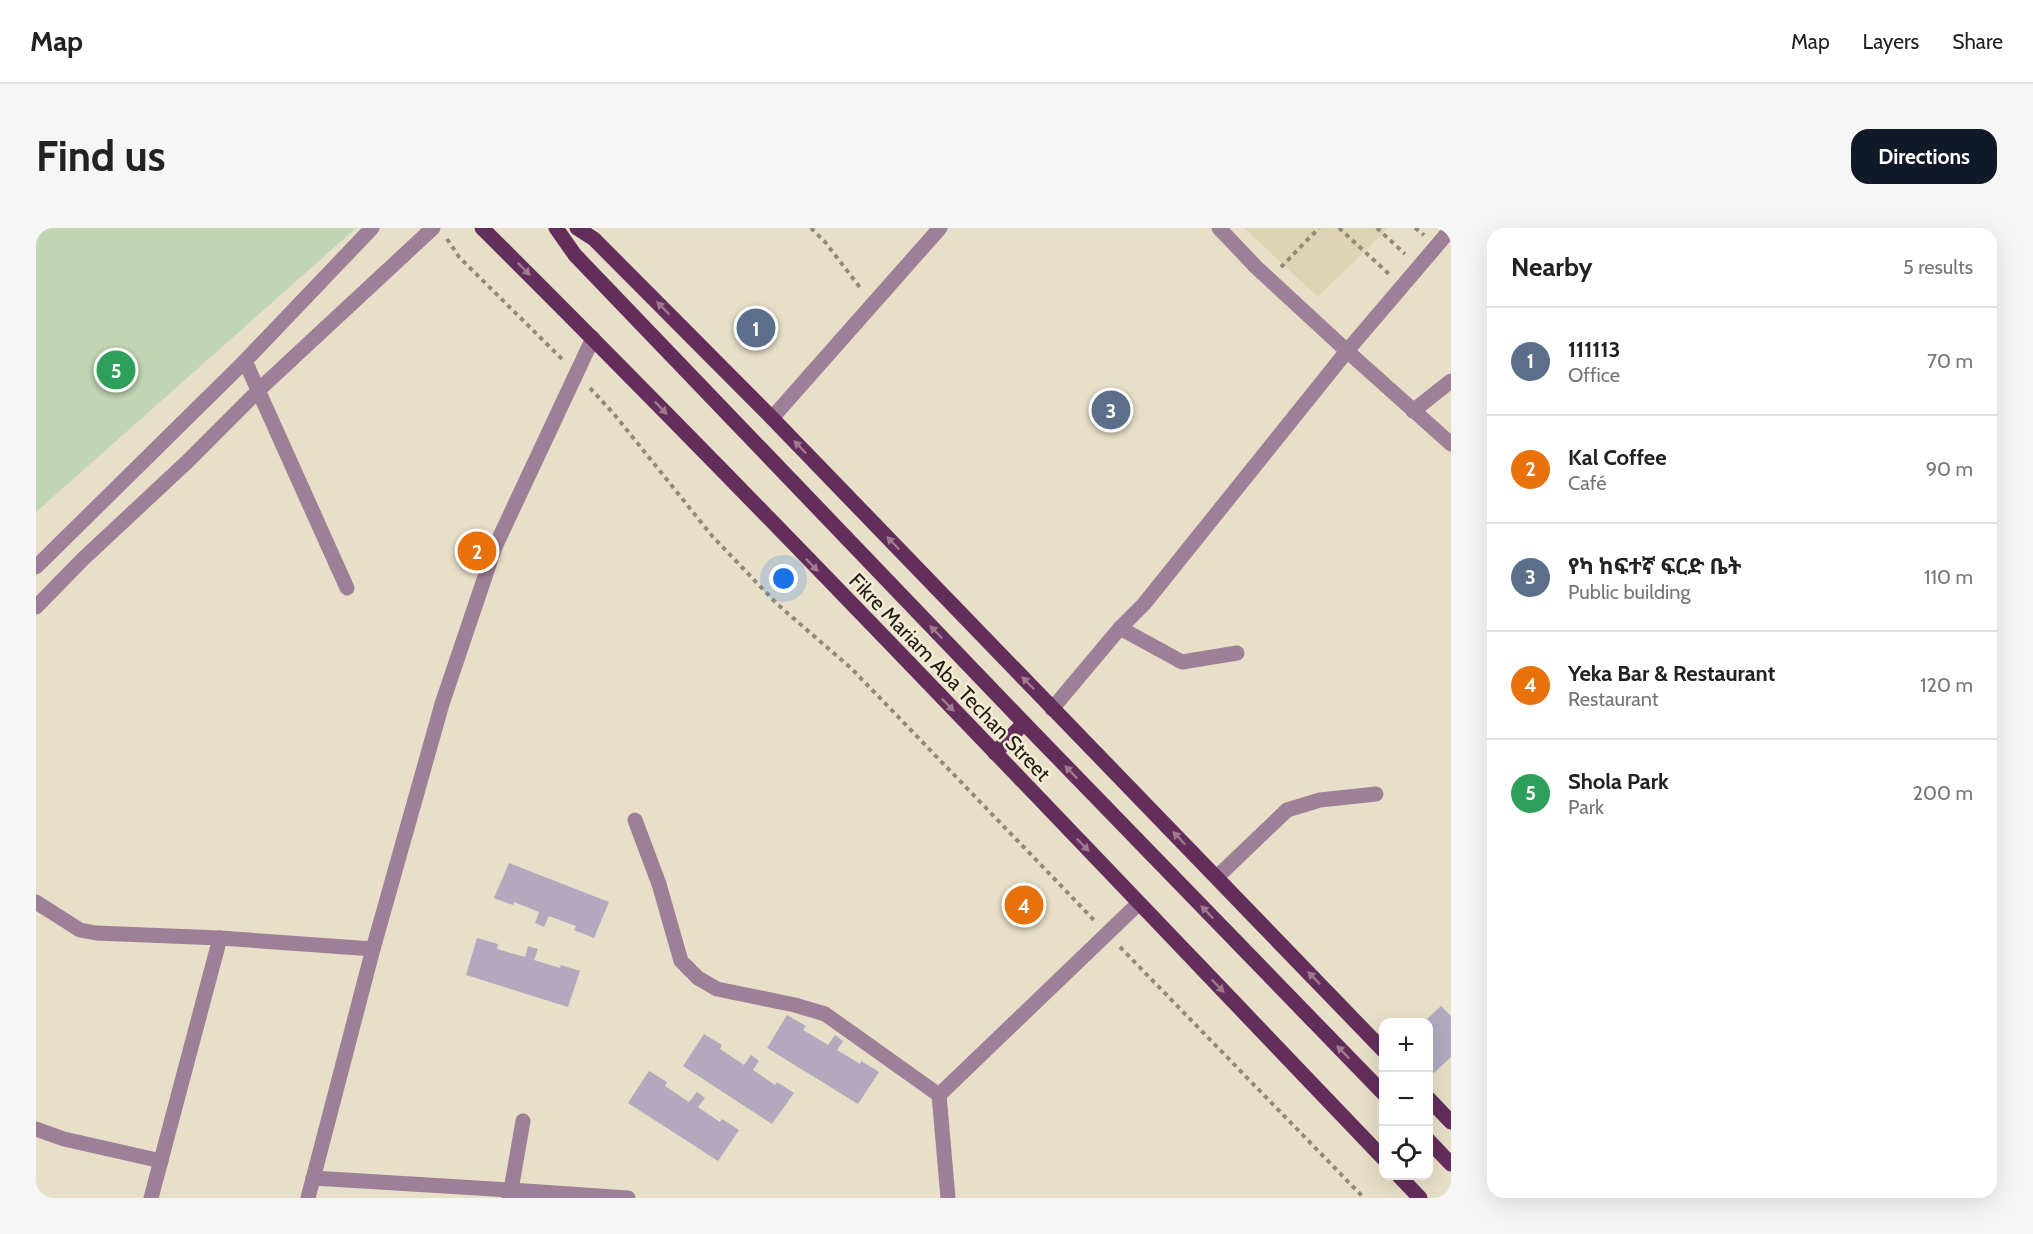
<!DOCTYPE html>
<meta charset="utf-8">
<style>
body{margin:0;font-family:Cabin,"Noto Sans Ethiopic",sans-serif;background:#f6f6f6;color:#222}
.controls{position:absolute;right:18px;bottom:18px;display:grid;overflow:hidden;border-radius:12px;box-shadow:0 6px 24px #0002}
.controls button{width:54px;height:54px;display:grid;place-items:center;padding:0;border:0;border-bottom:2px solid #e0e0e0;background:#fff;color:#222;font:30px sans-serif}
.you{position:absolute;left:748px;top:351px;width:21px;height:21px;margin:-15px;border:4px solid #fff;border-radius:50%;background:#1a73e8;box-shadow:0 0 0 9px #1a73e833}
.badge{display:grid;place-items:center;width:39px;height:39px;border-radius:50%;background:#111827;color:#fff;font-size:20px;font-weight:700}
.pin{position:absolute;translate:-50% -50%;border:3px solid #fff;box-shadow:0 2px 6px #0006}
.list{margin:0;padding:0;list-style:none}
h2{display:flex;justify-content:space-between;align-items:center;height:78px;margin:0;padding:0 24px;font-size:26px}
h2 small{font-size:20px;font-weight:400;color:#767676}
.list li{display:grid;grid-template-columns:39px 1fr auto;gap:18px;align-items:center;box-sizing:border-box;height:108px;padding:0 24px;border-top:2px solid #e0e0e0}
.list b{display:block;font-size:22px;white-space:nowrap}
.list p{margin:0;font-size:20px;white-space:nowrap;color:#767676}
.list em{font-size:20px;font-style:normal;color:#767676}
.icon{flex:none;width:33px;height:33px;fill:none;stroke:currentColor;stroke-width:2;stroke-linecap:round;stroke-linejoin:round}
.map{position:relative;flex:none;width:1415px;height:970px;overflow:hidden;border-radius:18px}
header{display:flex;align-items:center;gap:36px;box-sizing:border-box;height:84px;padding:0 30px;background:#fff;border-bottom:2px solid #e0e0e0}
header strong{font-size:28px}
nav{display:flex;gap:33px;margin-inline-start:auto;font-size:21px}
.intro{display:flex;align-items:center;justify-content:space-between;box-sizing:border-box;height:144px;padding:0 36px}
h1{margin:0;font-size:42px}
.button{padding:15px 27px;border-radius:18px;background:#111827;color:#fff;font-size:21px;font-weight:700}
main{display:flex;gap:36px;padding:0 36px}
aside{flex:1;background:#fff;border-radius:18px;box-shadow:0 6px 24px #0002}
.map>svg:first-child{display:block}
.built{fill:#dfd3b5}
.green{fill:#c0d5b1}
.building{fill:#b2a9be}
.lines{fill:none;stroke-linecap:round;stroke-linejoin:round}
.path{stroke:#908a79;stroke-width:4;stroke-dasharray:4.5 4.5;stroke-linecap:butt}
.minor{stroke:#9e7f98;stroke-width:15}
.major{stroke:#642e5c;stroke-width:15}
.oneway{fill:#9e7a8c}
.labels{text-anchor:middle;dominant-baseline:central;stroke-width:5;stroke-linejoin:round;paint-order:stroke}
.street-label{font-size:21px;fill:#1f1c13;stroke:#f5ecd5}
</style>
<header>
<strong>Map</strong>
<nav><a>Map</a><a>Layers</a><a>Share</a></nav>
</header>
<div class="intro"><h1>Find us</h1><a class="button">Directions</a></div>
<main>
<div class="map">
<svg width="1415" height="970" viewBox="0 0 1415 970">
<rect width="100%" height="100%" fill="#e8dfc8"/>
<!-- built -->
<polygon class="built" points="1208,0 1352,0 1282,69"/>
<!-- green -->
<polygon class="green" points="0,0 320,0 0,284"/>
<!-- building -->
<g class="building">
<polygon points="473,635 573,674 558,710 538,702 540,698 513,688 508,699 499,695 503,684 478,674 477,677 458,670"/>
<polygon points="441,710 462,716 461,721 489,729 492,718 502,721 498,732 524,740 525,737 544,743 532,779 430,747"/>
<polygon points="1405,778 1415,788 1415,829 1398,845 1392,840 1392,794 1388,794"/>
<polygon points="751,787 770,798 767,802 792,817 799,807 807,813 801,822 824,836 825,833 843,844 822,876 731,820"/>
<polygon points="668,806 686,817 684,821 708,837 715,827 723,833 717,842 739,857 741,854 758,865 736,896 647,838"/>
<polygon points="613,843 631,854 629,858 653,874 661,864 669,870 662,879 684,894 686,891 703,902 682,933 592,875"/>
</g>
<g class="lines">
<!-- path -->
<g class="path">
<polyline points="775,0 789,14 826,62"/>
<polyline points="1303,0 1353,46"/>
<polyline points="1341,0 1369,26"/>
<polyline points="1379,0 1388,7"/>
<polyline points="411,11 423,29 528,133"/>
<polyline points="1245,39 1283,0"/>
<polyline points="554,160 578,186 677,309 741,376 816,441 1058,692"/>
<polyline points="1084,719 1328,970"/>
</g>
<!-- minor -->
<g class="minor">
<polyline points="1415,1 1311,123 1415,216"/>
<polyline points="209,133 311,360"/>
<polyline points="1377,183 1415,153"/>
<polyline points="736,190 904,0"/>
<polyline points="0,339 209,133 336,0"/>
<polyline points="0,379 47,331 153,232 228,157 397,0"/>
<polyline points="1084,400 1146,434 1201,425"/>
<polyline points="1016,481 1084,400 1108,376 1311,123 1220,39 1183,0"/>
<polyline points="599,592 623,656 645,733 662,750 681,761 759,777 789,786 903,867"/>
<polyline points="1181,649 1251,582 1284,572 1340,566"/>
<polyline points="0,674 44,702 60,705 184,710 337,721"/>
<polyline points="487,893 475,962 592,970"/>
<polyline points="0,901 28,911 125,933"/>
<polyline points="277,950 475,962 473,970"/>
<polyline points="115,970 184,710"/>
<polyline points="272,970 337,721 406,476 459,319 557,110"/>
<polyline points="912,970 903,867 1103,675"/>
</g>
<!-- major -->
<g class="major">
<path d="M446,0C753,305 1049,619 1348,931"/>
<polyline points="520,0 539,27 988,495 1348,866"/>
<polyline points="541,0 558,11 736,190 1348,823"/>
<polyline points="959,525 988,495"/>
<polyline points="1392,870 1415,894"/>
<polyline points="1392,912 1415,936"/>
<polyline points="1363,948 1384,970"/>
</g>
</g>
<!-- one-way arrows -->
<defs><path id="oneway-solid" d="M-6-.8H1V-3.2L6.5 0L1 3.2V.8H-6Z" transform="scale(1.5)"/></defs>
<g class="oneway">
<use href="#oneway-solid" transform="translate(488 41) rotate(45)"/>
<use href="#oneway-solid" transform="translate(627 80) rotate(-135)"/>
<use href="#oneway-solid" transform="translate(625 180) rotate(46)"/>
<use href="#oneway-solid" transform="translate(764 219) rotate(-134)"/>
<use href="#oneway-solid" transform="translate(857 315) rotate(-134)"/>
<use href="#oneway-solid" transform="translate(776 337) rotate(46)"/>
<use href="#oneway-solid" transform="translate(900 404) rotate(-134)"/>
<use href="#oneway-solid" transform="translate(992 455) rotate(-134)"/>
<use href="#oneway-solid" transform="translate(912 477) rotate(46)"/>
<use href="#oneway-solid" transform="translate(1035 544) rotate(-134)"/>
<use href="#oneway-solid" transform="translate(1143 610) rotate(-134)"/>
<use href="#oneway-solid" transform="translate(1047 617) rotate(46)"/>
<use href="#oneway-solid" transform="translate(1171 684) rotate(-134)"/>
<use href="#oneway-solid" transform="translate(1278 750) rotate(-134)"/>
<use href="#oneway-solid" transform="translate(1182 758) rotate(46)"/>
<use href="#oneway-solid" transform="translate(1307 824) rotate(-134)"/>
</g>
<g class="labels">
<!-- street labels -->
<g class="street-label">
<text transform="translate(914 449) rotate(46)">Fikre Mariam Aba Techan Street</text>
</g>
</g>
</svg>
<div class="controls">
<button>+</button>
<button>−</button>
<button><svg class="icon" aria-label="locate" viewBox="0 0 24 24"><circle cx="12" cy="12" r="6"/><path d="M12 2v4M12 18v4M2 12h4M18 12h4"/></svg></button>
</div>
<div class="you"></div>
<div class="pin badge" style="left:720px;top:100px;background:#5c6f8a">1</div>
<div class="pin badge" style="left:441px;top:323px;background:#e8710a">2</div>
<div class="pin badge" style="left:1075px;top:182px;background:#5c6f8a">3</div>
<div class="pin badge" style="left:988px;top:677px;background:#e8710a">4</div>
<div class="pin badge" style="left:80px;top:142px;background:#2e9e5b">5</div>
</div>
<aside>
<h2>Nearby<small>5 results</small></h2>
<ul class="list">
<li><span class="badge" style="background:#5c6f8a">1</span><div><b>111113</b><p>Office</p></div><em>70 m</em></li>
<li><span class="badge" style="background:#e8710a">2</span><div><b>Kal Coffee</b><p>Café</p></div><em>90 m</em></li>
<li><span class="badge" style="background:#5c6f8a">3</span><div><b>የካ ከፍተኛ ፍርድ ቤት</b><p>Public building</p></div><em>110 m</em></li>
<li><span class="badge" style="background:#e8710a">4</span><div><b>Yeka Bar &amp; Restaurant</b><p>Restaurant</p></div><em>120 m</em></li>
<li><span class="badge" style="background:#2e9e5b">5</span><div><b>Shola Park</b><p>Park</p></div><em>200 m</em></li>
</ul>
</aside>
</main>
